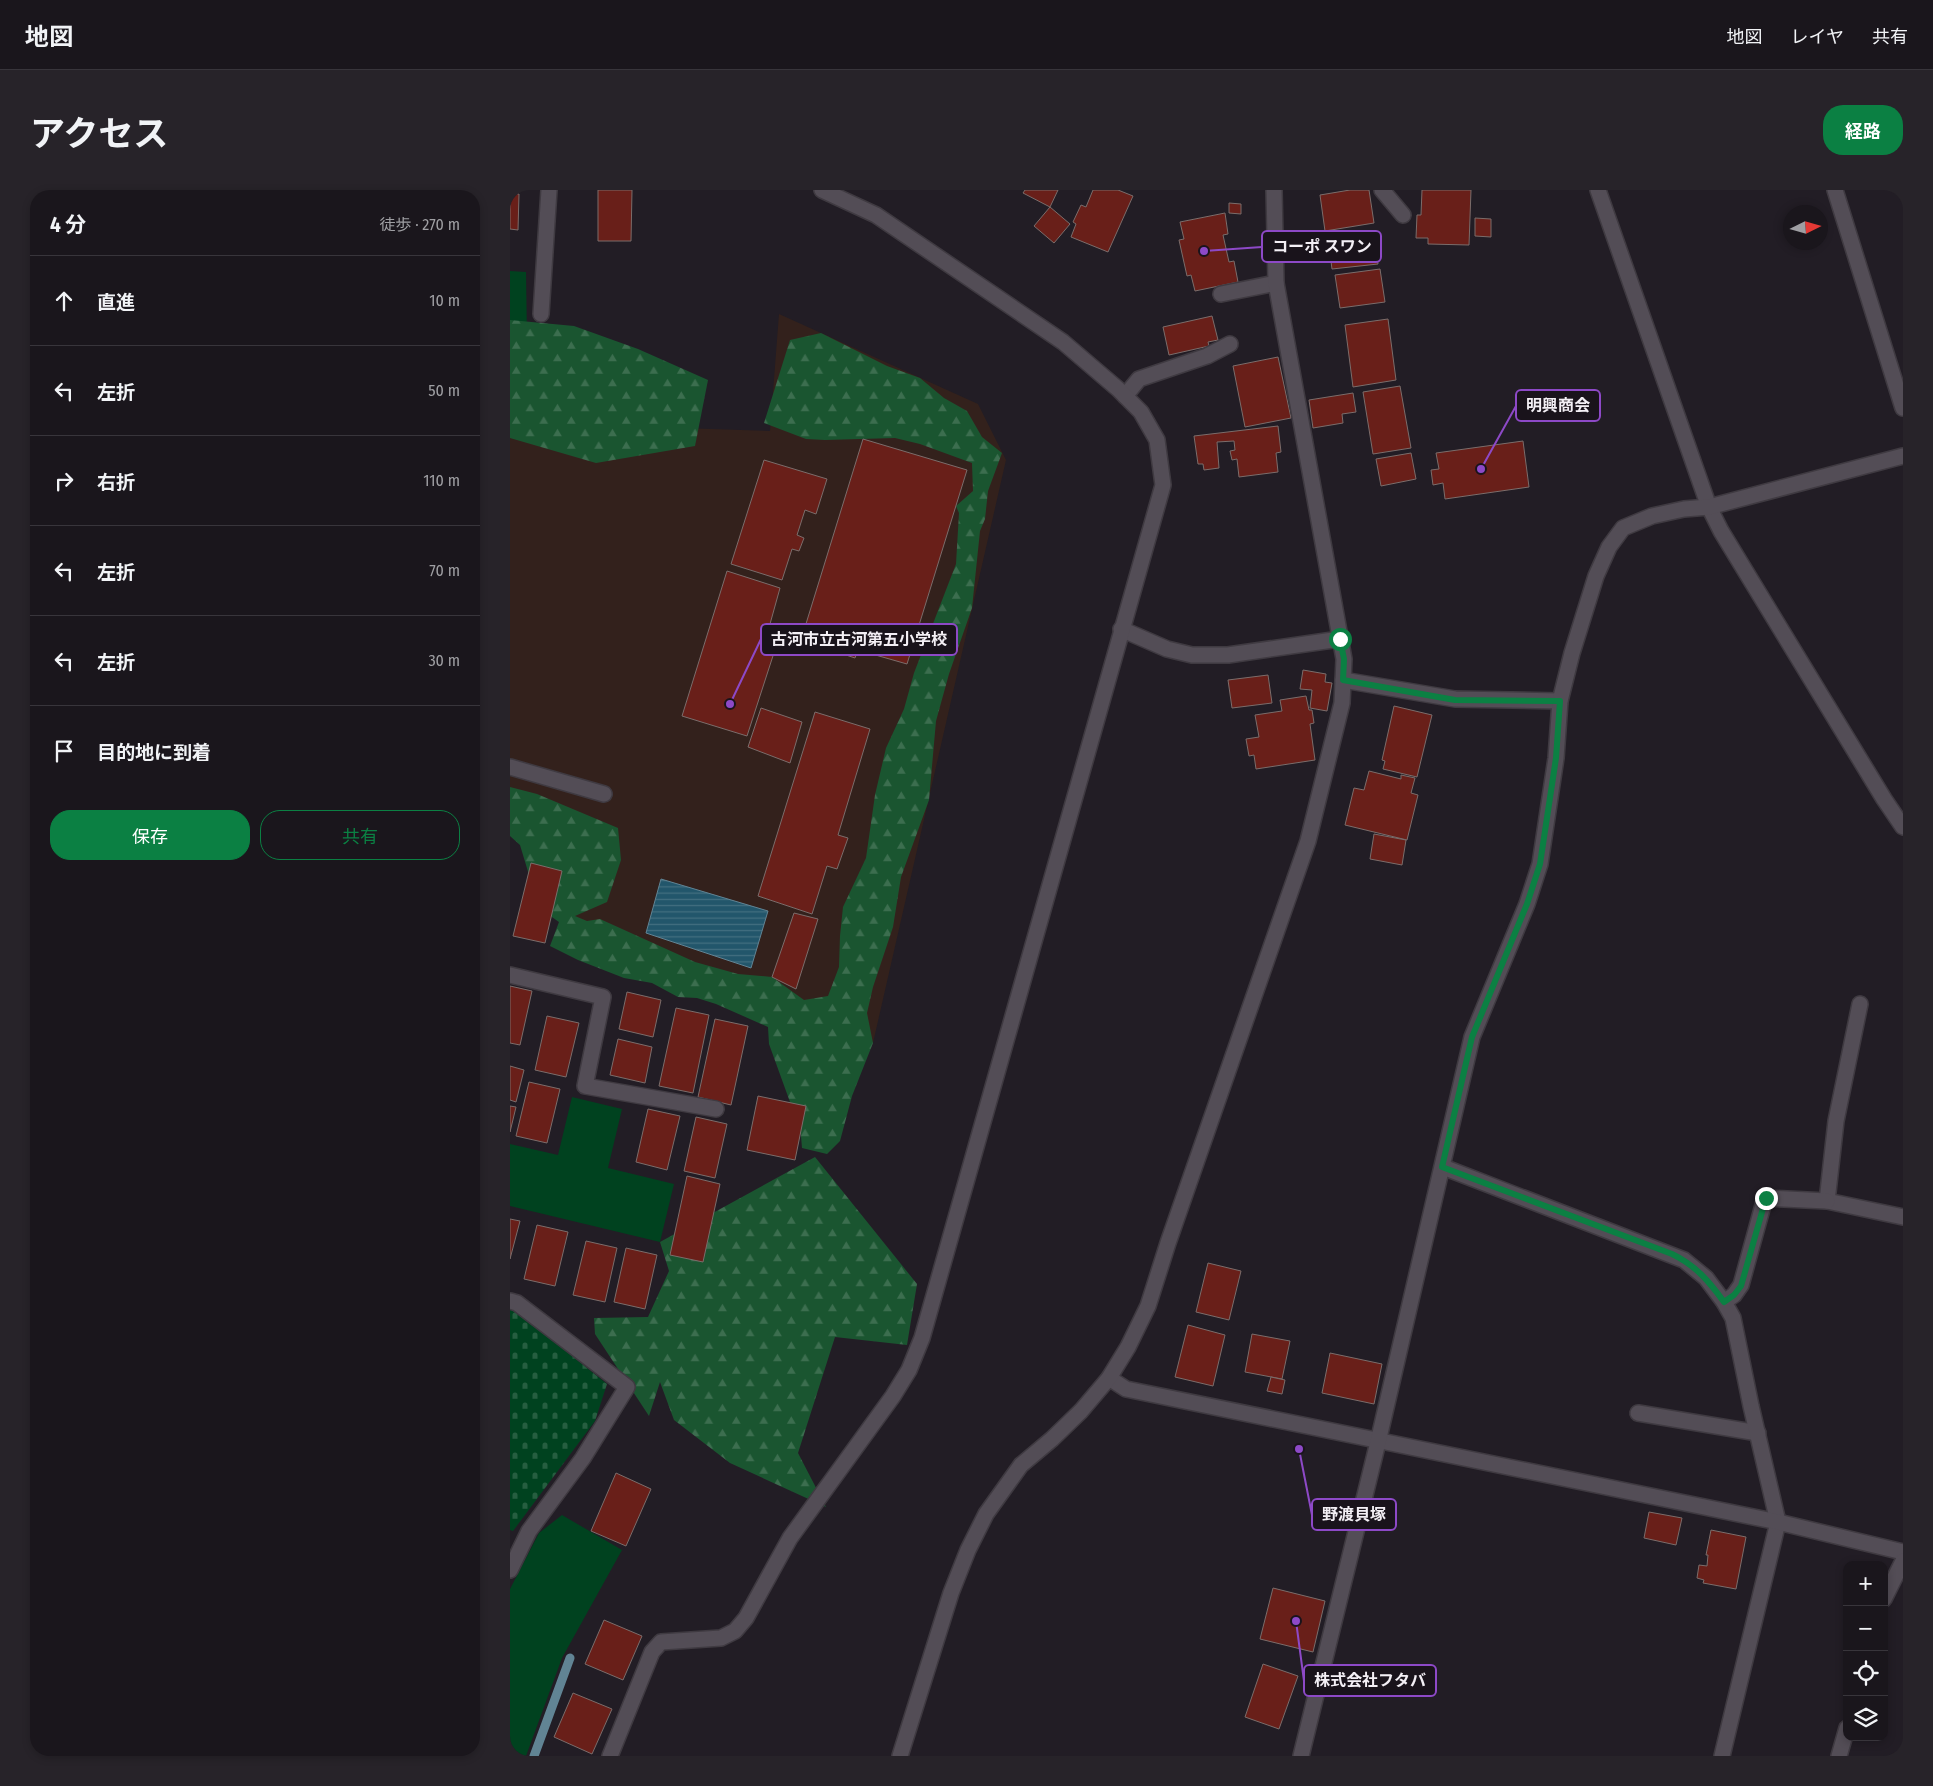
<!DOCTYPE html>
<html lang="ja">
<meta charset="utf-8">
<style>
body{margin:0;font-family:"Fira Sans Condensed","Noto Sans JP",sans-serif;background:#272329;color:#f1f3f6}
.controls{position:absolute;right:15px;bottom:15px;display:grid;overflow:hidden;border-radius:10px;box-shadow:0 2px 8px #0003}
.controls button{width:45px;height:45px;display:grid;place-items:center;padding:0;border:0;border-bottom:1px solid #38353b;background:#1a161c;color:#f1f3f6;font:25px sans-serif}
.compass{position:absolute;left:1273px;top:15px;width:45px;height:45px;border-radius:50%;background:#1a161c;box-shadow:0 2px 8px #0003;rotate:85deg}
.stop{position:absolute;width:15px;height:15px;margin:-11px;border:4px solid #0b8043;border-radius:50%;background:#fff}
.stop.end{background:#0b8043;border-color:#fff;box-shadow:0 1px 5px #0008}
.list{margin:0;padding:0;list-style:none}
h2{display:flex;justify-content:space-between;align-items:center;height:65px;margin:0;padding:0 20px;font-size:21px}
h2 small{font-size:16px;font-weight:400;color:#9f9fa3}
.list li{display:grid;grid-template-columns:32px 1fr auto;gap:15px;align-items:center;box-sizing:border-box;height:90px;padding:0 20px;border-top:1px solid #38353b}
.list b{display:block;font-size:19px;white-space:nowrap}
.list em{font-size:16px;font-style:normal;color:#9f9fa3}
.actions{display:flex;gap:10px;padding:15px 20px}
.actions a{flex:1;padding:11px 0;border:1px solid #0b8043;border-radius:20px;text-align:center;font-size:18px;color:#0b8043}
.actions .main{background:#0b8043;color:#fff}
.icon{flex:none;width:28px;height:28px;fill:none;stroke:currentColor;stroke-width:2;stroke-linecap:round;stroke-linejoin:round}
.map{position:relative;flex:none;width:1393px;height:1566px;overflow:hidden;border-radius:20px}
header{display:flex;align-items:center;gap:30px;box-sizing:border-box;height:70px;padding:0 25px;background:#1a161c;border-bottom:1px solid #38353b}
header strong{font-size:24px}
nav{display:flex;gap:28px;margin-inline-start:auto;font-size:18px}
.intro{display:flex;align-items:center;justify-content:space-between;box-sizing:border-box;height:120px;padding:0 30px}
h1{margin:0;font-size:35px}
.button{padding:12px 22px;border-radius:20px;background:#0b8043;color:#fff;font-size:18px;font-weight:700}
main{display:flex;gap:30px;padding:0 30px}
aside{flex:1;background:#1a161c;border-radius:20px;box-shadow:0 2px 8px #0003}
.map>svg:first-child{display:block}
.education{fill:#33211c}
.grass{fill:#00421f}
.forest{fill:url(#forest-firs)}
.cemetery{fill:url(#cemetery-stones)}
.water{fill:url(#water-rules);stroke:#618494}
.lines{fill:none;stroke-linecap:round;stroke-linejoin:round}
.stream{stroke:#618494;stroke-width:9}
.building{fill:#691f19;stroke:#7b6d6b}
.lane-casing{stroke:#3f3a41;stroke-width:18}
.street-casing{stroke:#3f3a41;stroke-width:18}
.lane{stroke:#534d56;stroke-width:15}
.street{stroke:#534d56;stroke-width:15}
.route{stroke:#0b8043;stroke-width:6}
.leader{fill:none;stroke:#8d49c7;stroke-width:2}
.callout-dot{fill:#8d49c7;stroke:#19131b;stroke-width:2}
.callout{fill:#19131b;stroke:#8d49c7;stroke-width:2}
.callout-label{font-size:16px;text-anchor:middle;font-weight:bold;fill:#f3eff5}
</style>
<header>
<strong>地図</strong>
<nav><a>地図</a><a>レイヤ</a><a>共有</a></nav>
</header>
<div class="intro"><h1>アクセス</h1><a class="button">経路</a></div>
<main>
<aside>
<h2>4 分<small>徒歩 · 270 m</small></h2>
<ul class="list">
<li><svg class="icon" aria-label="ahead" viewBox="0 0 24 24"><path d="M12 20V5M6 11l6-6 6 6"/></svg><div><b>直進</b></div><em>10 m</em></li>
<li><svg class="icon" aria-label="left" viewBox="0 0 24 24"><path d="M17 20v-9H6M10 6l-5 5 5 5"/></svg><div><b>左折</b></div><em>50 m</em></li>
<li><svg class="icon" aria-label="right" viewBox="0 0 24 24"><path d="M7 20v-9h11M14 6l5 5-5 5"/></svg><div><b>右折</b></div><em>110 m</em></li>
<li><svg class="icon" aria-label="left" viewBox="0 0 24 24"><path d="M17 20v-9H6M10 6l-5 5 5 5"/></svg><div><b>左折</b></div><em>70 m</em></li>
<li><svg class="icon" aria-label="left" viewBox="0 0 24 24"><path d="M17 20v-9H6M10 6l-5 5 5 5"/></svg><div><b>左折</b></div><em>30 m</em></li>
<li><svg class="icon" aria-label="arrive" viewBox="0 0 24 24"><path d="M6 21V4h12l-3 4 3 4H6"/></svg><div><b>目的地に到着</b></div></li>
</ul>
<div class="actions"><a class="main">保存</a><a>共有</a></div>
</aside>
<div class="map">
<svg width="1393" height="1566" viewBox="0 0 1393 1566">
<defs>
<pattern id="forest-firs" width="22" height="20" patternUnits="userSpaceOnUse" patternTransform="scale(1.25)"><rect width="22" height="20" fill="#1a5530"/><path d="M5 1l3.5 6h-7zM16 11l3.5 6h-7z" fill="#3c6e4f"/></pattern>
<pattern id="cemetery-stones" width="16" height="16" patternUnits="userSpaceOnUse" patternTransform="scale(1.25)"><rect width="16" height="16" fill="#00421f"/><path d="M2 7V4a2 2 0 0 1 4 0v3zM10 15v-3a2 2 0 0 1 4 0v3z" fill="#265e40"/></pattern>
<pattern id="water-rules" width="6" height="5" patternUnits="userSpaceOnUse" patternTransform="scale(1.25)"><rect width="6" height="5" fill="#22566b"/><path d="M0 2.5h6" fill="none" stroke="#436f81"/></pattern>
</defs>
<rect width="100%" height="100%" fill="#221d25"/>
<!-- education -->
<polygon class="education" points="269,124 468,214 496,270 363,853 54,756 82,651 0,626 0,189 139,237 260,241"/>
<!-- grass -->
<g class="grass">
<polygon points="0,81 16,82 17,149 0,143"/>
<polygon points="62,907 112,919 98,978 164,994 150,1052 0,1016 0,954 48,965"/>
<polygon points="52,1325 112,1360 52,1468 16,1566 0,1566 0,1399 29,1343"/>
</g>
<!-- forest -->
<g class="forest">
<polygon points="0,130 64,136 128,159 198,190 185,256 86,273 0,248"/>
<polygon points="311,143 377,176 410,188 434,208 457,221 472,247 492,263 478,301 475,329 470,341 462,418 439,484 426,531 419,610 391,687 383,737 363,797 357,823 363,853 342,906 330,951 317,964 292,958 290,934 280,912 259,854 258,837 206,814 187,808 168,807 142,793 114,788 68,770 40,756 49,732 29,718 10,655 0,646 0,597 27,604 108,638 111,670 97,712 65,726 77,731 90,729 185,772 228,784 262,787 294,810 318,806 329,777 330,746 333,717 356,668 365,605 376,558 394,519 404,483 446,374 449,323 446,316 463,301 462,273 410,254 385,248 315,250 296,249 254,233 280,150"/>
<polygon points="305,967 407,1094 397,1155 325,1147 288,1263 316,1317 220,1273 164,1230 150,1192 139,1226 85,1144 84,1128 138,1127 159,1081 150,1052"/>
</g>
<!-- cemetery -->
<polygon class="cemetery" points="0,1120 7,1122 97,1194 85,1231 3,1341 0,1340"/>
<!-- water -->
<polygon class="water" points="151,689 258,721 241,778 136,743"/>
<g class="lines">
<!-- stream -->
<polyline class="stream" points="24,1566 60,1468"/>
</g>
<!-- building -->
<g class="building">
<polygon points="88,0 122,0 121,51 88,51"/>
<polygon points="515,0 548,0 540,17 513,3"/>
<polygon points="583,0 608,0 623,6 598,62 561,47 566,34 563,32 571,15 576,17"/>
<polygon points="840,0 859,0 864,33 815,41 810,5"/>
<polygon points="912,0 961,0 959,55 918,54 918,48 906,48 907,25 911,25"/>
<polygon points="0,4 9,4 8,40 0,39"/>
<polygon points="719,13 731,14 731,24 719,23"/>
<polygon points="540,17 560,34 544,53 524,36"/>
<polygon points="715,23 718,44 713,45 719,72 724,71 728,92 685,101 681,85 677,86 669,50 674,49 670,32"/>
<polygon points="965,28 981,29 981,47 965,46"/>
<polygon points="864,43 868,74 822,79 818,48"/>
<polygon points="870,79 875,112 830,118 825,85"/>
<polygon points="702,126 708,150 698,152 699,156 659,165 653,137"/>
<polygon points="878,129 886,190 843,197 835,135"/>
<polygon points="768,167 781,228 735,237 723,176"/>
<polygon points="890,196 901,258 863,264 853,202"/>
<polygon points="843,203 846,222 832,224 833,233 803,238 799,210"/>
<polygon points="768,236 771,262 766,263 768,282 729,287 727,269 722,270 720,261 725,260 724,251 707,252 709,278 694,280 693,274 688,274 684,246"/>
<polygon points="353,249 457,280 397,474 348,460 345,468 291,450"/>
<polygon points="1013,251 1019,297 935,309 933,293 923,295 921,280 929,279 926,263"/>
<polygon points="901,263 906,289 871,296 866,269"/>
<polygon points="254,270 317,289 306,324 295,320 287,345 294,348 289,361 282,359 272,390 221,374"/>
<polygon points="217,381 270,398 260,434 272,438 237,546 172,526"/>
<polygon points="793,480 816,484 815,492 822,493 817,521 800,518 802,500 790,499"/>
<polygon points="758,485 762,513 722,518 718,490"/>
<polygon points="796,506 799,520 802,520 804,533 800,534 805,570 746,579 744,565 739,566 736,549 749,547 745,525 772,521 770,510"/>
<polygon points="884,516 922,525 907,587 873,579 875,571 872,570"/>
<polygon points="251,518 292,532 280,573 238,557"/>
<polygon points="305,522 360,539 328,645 338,648 327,679 317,676 302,724 248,706"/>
<polygon points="859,581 891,589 891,585 905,588 901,603 908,605 897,650 835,635 844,598 854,600"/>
<polygon points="864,644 896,650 892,675 860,669"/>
<polygon points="21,673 52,681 35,753 3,746"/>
<polygon points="284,723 308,729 286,799 262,787"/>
<polygon points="0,796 22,801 10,855 0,853"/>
<polygon points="117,802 151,810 143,847 109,839"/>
<polygon points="166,818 199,825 183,903 149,896"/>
<polygon points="37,826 69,833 56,887 25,880"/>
<polygon points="205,829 238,836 221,915 188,907"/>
<polygon points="108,849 142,857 135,893 100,885"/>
<polygon points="0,876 14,880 6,912 0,910"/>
<polygon points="19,892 50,899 37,953 6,946"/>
<polygon points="248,906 296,916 285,970 237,960"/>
<polygon points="0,916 6,917 0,942"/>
<polygon points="138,919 170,926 157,980 126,972"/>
<polygon points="186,927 217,934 205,988 174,981"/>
<polygon points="177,986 210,994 193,1072 160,1065"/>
<polygon points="0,1029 10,1031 0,1069"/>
<polygon points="27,1035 58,1042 45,1096 14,1089"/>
<polygon points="76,1051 107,1058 95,1112 63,1105"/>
<polygon points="116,1058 147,1065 135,1119 104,1112"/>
<polygon points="698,1073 731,1081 719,1130 686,1122"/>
<polygon points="678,1135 715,1145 703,1196 665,1187"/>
<polygon points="742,1144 780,1151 772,1189 735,1182"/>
<polygon points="820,1163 872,1174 864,1214 812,1203"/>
<polygon points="761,1187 775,1190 772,1204 757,1201"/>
<polygon points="106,1283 141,1299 116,1356 81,1341"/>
<polygon points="1139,1322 1172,1328 1166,1355 1134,1348"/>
<polygon points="1201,1340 1236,1347 1226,1399 1193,1393 1194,1390 1187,1388 1189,1375 1197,1376 1198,1365 1196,1365"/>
<polygon points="763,1398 815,1411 803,1462 750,1449"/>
<polygon points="94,1430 132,1446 113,1490 75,1474"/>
<polygon points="753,1474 788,1486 769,1539 735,1527"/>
<polygon points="63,1503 102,1519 82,1564 44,1547"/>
</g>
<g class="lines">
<defs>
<g id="lane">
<polyline points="872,0 893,25"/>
<polyline points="711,104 766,93"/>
<polyline points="31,124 39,0"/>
<polyline points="615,206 629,189 697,166 720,154"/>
<polyline points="833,490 945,509 1050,511"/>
<polyline points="0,577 94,604"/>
<polyline points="0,785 93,807 75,896 206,919"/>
<polyline points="1350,814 1326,931 1317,1011 1393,1027"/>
<polyline points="1214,1112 1224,1105 1231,1095 1255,1008 1317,1011"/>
<polyline points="1128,1223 1248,1243"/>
</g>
<g id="street">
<polyline points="1088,0 1199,317 1211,341 1374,609 1393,637"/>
<polyline points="1325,0 1393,218"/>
<polyline points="611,439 657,459 682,465 718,465 830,449"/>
<polyline points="933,977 1174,1070 1196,1088 1214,1112 1223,1128 1241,1216 1268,1332 1212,1566"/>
<polyline points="0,1111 7,1113 117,1197 73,1268 19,1341 0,1380"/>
<polyline points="599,1188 616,1199 1268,1332 1393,1362"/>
<polyline points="1374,1409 1393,1371"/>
<polyline points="100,1566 142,1462 151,1452 211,1448 225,1441 236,1428 280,1348 383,1206 399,1180 412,1148 653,295 647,250 631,222 608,199 553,152 366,25 312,0"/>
<polyline points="390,1566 441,1403 458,1360 476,1324 511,1275 542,1249 571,1221 599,1188 618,1157 638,1116 658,1053 798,651 832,513 834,469 766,93 764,0"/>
<polyline points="791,1566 868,1252 962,847 1017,714 1030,674 1046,568 1050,511 1062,463 1086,386 1099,357 1113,338 1142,326 1174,319 1199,317 1393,266"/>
<polyline points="1329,1566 1337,1538"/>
</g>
</defs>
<!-- lane casing -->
<use href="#lane" class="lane-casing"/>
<!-- street casing -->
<use href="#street" class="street-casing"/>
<!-- lane -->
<use href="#lane" class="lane"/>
<!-- street -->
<use href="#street" class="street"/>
</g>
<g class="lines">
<!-- route -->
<path class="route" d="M830,449L834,469L833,490L945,510L1050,511L1046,568L1030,674L1017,714L962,847L932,977L1162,1064C1185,1075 1199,1091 1214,1112L1224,1105L1231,1096L1256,1008"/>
</g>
<!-- callouts -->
<path class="leader" d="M694 61L752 57M971 279L1006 216M220 514L251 449M789 1259L802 1325M786 1431L794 1491"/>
<g class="callout-dot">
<circle cx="694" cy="61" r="5"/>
<circle cx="971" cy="279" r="5"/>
<circle cx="220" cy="514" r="5"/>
<circle cx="789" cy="1259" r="5"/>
<circle cx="786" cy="1431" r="5"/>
</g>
<g class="callout">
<rect x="752" y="41" width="119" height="31" rx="5"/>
<rect x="1006" y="200" width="84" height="31" rx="5"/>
<rect x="251" y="434" width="196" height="31" rx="5"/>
<rect x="802" y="1309" width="84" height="31" rx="5"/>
<rect x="794" y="1475" width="132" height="31" rx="5"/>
</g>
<g class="callout-label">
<text x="812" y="62">コーポ スワン</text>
<text x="1048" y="221">明興商会</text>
<text x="349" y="455">古河市立古河第五小学校</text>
<text x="844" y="1330">野渡貝塚</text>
<text x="860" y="1496">株式会社フタバ</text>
</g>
</svg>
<div class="controls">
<button>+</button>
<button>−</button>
<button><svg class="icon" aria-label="locate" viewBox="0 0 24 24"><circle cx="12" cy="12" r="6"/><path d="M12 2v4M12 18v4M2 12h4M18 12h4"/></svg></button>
<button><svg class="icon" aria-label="layers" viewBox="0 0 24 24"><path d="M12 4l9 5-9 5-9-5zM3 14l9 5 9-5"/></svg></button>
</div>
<svg class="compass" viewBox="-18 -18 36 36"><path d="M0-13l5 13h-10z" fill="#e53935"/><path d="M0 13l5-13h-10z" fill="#9f9fa3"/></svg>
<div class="stop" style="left:830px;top:449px"></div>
<div class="stop end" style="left:1256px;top:1008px"></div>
</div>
</main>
